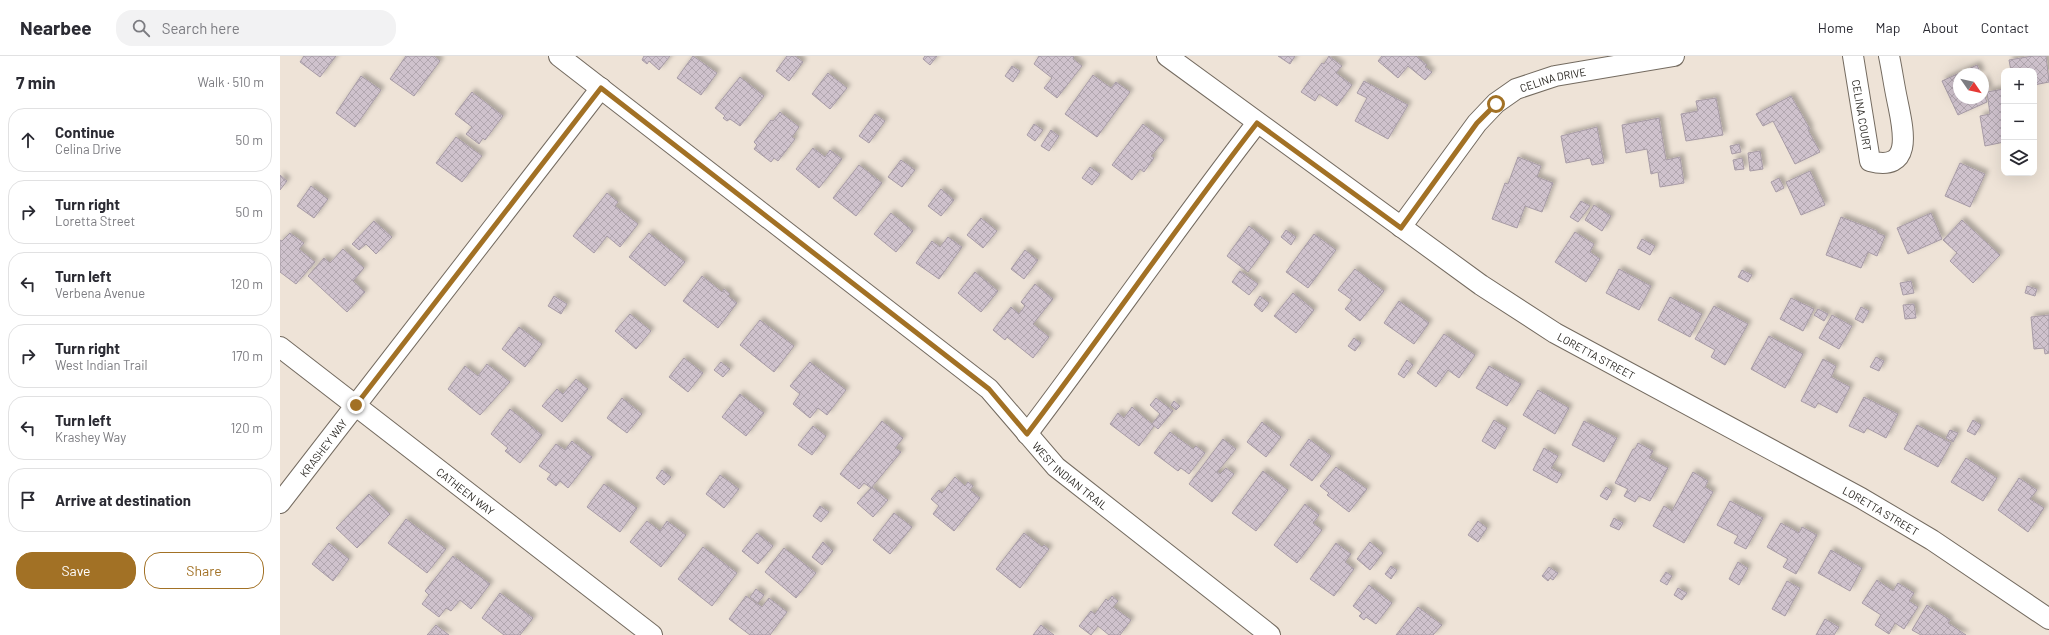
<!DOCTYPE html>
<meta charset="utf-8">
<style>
body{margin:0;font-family:Barlow,sans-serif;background:#f2f2f3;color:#2b2b33}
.controls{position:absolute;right:12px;top:12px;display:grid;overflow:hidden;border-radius:8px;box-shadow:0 4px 16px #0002}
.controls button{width:36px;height:36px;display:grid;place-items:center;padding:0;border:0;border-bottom:1px solid #e1e1e2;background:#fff;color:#2b2b33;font:20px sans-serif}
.compass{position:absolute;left:1673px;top:12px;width:36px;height:36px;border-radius:50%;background:#fff;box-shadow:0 4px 16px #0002;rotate:124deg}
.stop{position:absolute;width:12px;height:12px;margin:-9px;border:3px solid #a27125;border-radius:50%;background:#fff}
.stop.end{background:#a27125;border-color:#fff;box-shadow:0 1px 4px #0008}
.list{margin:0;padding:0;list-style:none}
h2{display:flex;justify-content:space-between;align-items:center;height:52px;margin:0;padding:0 16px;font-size:17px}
h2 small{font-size:13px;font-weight:400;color:#7c7c81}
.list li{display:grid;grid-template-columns:26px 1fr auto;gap:12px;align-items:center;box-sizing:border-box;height:64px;margin:0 8px 8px;padding:0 8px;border:1px solid #e1e1e2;border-radius:16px}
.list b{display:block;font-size:15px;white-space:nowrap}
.list p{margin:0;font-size:13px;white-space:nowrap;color:#7c7c81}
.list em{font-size:13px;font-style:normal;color:#7c7c81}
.actions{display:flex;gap:8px;padding:12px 16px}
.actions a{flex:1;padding:9px 0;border:1px solid #a27125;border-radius:16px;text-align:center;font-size:14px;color:#a27125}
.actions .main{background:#a27125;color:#fff}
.icon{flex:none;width:22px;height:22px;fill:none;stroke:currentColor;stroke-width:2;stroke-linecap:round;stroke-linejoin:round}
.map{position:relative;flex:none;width:1769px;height:579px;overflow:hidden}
header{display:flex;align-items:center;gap:24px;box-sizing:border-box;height:56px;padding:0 20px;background:#fff;border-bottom:1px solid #e1e1e2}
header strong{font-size:19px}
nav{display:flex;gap:22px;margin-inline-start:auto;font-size:14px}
.search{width:280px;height:36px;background:#f2f2f3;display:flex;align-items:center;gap:10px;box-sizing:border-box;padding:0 14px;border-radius:16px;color:#7c7c81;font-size:15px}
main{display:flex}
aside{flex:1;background:#fff}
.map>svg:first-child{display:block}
.building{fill:url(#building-cross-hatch);stroke:#a79ba5;filter:url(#shadow)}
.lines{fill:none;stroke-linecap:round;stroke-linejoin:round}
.minor-casing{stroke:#746b60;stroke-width:22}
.minor{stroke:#fff;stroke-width:20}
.route{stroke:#a27125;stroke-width:5}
.labels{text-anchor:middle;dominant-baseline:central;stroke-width:3;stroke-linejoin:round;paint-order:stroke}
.street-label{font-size:11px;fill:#221f1a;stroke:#fbf0e4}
</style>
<header>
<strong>Nearbee</strong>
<div class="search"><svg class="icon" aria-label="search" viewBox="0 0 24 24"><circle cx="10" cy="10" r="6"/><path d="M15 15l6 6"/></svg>Search here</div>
<nav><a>Home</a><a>Map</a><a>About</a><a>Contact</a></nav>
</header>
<main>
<aside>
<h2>7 min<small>Walk · 510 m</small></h2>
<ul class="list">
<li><svg class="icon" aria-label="ahead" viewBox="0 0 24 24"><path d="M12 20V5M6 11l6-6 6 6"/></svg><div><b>Continue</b><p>Celina Drive</p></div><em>50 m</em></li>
<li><svg class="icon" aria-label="right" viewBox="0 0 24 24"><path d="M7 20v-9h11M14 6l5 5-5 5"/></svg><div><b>Turn right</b><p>Loretta Street</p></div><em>50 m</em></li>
<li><svg class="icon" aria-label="left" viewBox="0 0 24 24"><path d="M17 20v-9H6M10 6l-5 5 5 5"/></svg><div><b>Turn left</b><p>Verbena Avenue</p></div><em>120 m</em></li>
<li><svg class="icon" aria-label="right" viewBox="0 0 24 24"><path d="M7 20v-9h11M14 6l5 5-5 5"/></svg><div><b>Turn right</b><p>West Indian Trail</p></div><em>170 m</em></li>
<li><svg class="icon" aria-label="left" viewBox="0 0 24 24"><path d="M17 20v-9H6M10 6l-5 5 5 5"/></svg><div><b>Turn left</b><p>Krashey Way</p></div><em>120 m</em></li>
<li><svg class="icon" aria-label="arrive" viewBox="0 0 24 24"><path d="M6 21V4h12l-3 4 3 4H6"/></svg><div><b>Arrive at destination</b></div></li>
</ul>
<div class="actions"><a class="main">Save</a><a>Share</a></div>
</aside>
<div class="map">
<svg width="1769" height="579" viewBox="0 0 1769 579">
<defs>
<pattern id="building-cross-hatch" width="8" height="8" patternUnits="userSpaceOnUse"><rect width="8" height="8" fill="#cfc2cd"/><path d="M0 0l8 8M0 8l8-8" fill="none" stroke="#b1a6af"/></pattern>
<filter id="shadow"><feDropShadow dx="3.5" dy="-3.5" stdDeviation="2" flood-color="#0004"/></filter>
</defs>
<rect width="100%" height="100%" fill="#eee3d7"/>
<!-- building -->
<g class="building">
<polygon points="24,0 56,0 40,21 20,6"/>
<polygon points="126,0 154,0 160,5 134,40 110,23"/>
<polygon points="364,0 390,0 379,14 369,5 367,8 362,4"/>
<polygon points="413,0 437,17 421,39 397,22"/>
<polygon points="507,0 515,0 523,6 509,25 496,15"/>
<polygon points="645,0 657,0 650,9 643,3"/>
<polygon points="759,0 794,0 793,3 802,10 777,42 764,32 772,22 754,8"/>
<polygon points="998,0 1015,0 1010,8"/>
<polygon points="1049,0 1062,10 1056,17 1072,29 1057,50 1039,38 1035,45 1021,36 1042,7 1044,8"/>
<polygon points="1102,0 1136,0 1147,9 1145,11 1152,16 1145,24 1128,10 1118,22 1098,5"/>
<polygon points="1753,0 1766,0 1769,26 1754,29 1754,15 1731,15 1729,4"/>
<polygon points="1697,9 1701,18 1679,18 1679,42 1703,42 1703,21 1709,33 1703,36 1707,46 1678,59 1662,25"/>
<polygon points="732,10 740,15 733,26 725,20"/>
<polygon points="548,17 567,32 550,53 532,38"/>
<polygon points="813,19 831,32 836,26 850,36 817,81 785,58"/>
<polygon points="81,20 101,34 75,71 56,57"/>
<polygon points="460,21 484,40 460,70 450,63 447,65 443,62 445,60 435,52"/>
<polygon points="1084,25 1128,49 1108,83 1075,65 1087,42 1077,37"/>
<polygon points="1724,33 1724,86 1705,90 1700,60 1710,58 1707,36"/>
<polygon points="192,36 223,60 205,84 203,82 199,88 186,78 192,71 175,58"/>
<polygon points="1511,40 1530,73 1528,74 1540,96 1515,108 1493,65 1483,70 1476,58"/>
<polygon points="1436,42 1443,79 1406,85 1401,58 1418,55 1416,45"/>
<polygon points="500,56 519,71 512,81 515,83 498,105 494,102 491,106 474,93 477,89 474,86 491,64 493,65"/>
<polygon points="595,58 605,65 589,87 579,80"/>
<polygon points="1379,62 1386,104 1400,101 1404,127 1380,131 1378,116 1371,118 1367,93 1346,97 1342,69"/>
<polygon points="754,68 763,74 755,85 747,79"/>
<polygon points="863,68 884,84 871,100 874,102 864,116 860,113 852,124 832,109"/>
<polygon points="1317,71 1324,107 1312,109 1310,102 1286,107 1281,80"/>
<polygon points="771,74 779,80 769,95 761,90"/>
<polygon points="176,81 202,100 182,126 156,107"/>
<polygon points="1459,88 1461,96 1452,98 1450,90"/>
<polygon points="533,92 545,101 550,94 562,103 539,132 516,113"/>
<polygon points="1480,95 1483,113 1470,115 1468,97"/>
<polygon points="1238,101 1261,110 1257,121 1273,127 1262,156 1245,150 1237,172 1212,163 1225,127 1228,128"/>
<polygon points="1462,102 1464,113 1455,114 1453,104"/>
<polygon points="621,104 635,114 622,131 608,121"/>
<polygon points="1680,107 1705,118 1690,151 1665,140"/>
<polygon points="579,109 602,127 576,160 553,142"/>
<polygon points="810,111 820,118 812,129 802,122"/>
<polygon points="1530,115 1545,149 1521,159 1506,126"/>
<polygon points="0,119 7,125 0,134"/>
<polygon points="1499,122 1504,132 1496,136 1491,126"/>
<polygon points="31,130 48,143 34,162 17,150"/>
<polygon points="661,133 674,144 661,160 648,150"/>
<polygon points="327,137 338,146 335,150 358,168 340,191 327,180 314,197 293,180"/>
<polygon points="1301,145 1310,150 1298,166 1290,161"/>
<polygon points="1314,149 1331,160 1322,175 1305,164"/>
<polygon points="611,157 633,175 616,196 594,178"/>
<polygon points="1651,157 1662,183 1628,198 1617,172"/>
<polygon points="1561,161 1597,175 1597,177 1605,180 1597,200 1588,196 1581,212 1546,199"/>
<polygon points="701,162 717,175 703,192 687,179"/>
<polygon points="1682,164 1720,199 1693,227 1670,205 1677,197 1663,184"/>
<polygon points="94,165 112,181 96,198 86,188 79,194 72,188"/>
<polygon points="969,170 990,186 968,216 947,200"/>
<polygon points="1006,174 1016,181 1011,189 1001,181"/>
<polygon points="1295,176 1314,188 1310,196 1320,203 1306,226 1275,206"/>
<polygon points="10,177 24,187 19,193 35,206 16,228 0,216 0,184 2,185"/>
<polygon points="369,177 405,206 385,230 349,201"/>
<polygon points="1034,178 1056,194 1028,232 1006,216"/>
<polygon points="668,181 682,191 659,223 636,207 652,185 660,191"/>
<polygon points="1362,183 1375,190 1370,199 1357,192"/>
<polygon points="63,193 84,212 73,225 85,236 67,256 28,220 44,202 50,207"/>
<polygon points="745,194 758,204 744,223 731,213"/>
<polygon points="1075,213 1104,235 1080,265 1065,253 1072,244 1058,234"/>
<polygon points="1339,213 1371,230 1359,254 1326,237"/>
<polygon points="1462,214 1472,219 1468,226 1458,221"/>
<polygon points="960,215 978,228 969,239 952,226"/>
<polygon points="695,216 718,235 701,256 678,237"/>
<polygon points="422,220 442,236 444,233 450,238 448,240 457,247 438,272 403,245"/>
<polygon points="1631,225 1634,237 1623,239 1620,227"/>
<polygon points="755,228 773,243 753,268 769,281 753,302 727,281 725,284 713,274 731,251 739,258 745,250 741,246"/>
<polygon points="1747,230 1757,233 1755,240 1745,237"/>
<polygon points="1013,237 1034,254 1016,277 994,260"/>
<polygon points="274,240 287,248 281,258 268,250"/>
<polygon points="980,240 989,247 982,256 974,249"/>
<polygon points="1390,241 1422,258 1410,281 1378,264"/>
<polygon points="1511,242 1534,253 1523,275 1500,263"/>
<polygon points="1119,245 1149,267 1134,288 1104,267"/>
<polygon points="1634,248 1636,262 1625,263 1623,249"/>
<polygon points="1434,250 1468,268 1445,309 1431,301 1435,294 1415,283"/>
<polygon points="1581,251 1589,255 1583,267 1575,263"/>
<polygon points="1538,253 1548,258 1544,265 1534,259"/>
<polygon points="350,258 371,275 356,293 335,275"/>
<polygon points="1552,259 1572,270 1559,293 1539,282"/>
<polygon points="1769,259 1769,297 1765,298 1764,292 1754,293 1751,261"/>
<polygon points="480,264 514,290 494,316 460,289"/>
<polygon points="239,271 262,288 245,311 222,293"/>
<polygon points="1164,278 1195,299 1179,322 1168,314 1156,331 1137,317"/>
<polygon points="1489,280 1523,298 1505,332 1471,313"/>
<polygon points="1074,282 1081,287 1075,295 1068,290"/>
<polygon points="1596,301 1604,305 1599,315 1590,311"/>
<polygon points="404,302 423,317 408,336 389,321"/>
<polygon points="1543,303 1556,310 1551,321 1570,331 1557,357 1538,347 1535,352 1521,345"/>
<polygon points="1127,304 1133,309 1124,322 1118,318"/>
<polygon points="441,306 450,313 443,321 434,314"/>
<polygon points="530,306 566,334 547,359 538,352 530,362 513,348 520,338 510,330"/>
<polygon points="207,308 230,326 200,359 168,333 185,310 198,320"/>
<polygon points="1209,310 1241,328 1227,350 1196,332"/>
<polygon points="296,323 308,333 282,366 262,350 277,333 283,338"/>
<polygon points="1258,334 1289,352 1275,378 1243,359"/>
<polygon points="460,338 484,357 466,380 442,361"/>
<polygon points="1584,341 1618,358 1606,382 1587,372 1584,377 1569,370"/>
<polygon points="342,342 362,358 347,377 327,362"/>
<polygon points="876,342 893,355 878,373 872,368 880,358 870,349"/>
<polygon points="894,345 900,350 896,354 891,349"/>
<polygon points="852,351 874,370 859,390 830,368 838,357 844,362"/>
<polygon points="230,353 262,379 240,407 225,395 228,392 211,378"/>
<polygon points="1214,364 1227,372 1215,393 1202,385"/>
<polygon points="1693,364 1701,369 1695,379 1687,375"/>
<polygon points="602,365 623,382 615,392 621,396 591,432 584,427 579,433 560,418"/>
<polygon points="1304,365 1337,382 1324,406 1292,389"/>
<polygon points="982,366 1001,381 986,401 967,386"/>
<polygon points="1637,369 1671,387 1658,411 1624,393"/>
<polygon points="533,370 546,380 532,399 518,389"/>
<polygon points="1670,374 1678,377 1673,386 1666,382"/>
<polygon points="890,376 913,393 916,390 925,397 909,418 901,412 898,415 874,397"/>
<polygon points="943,383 956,393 937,416 940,418 946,412 954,418 932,446 909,428"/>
<polygon points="1029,383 1051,400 1032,425 1010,409"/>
<polygon points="292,385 312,401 288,432 280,425 276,430 267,423 271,418 259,410 276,388 285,394"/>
<polygon points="1358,387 1373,395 1369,402 1388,412 1370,445 1359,440 1355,446 1344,440 1348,433 1335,427 1353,393 1355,393"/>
<polygon points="1264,392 1278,400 1271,412 1282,418 1277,427 1253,414"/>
<polygon points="1686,402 1717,422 1703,445 1671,426"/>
<polygon points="1056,411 1087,433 1069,456 1047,439 1049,437 1040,430"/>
<polygon points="382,414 391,421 384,429 376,422"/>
<polygon points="983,415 1008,434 976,475 952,457"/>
<polygon points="1413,416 1428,425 1425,431 1433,436 1404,487 1373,470 1384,450 1392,455"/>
<polygon points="440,419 459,433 444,452 426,438"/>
<polygon points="675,421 685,430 688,426 693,430 690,434 700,442 674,475 653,458 659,450 651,443 659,434 662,437"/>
<polygon points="1739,422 1757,434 1750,443 1764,452 1748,476 1718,454"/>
<polygon points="324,428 357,452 340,476 307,451"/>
<polygon points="592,431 608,444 593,461 577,447"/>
<polygon points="1326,431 1332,435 1327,444 1320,440"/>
<polygon points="89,438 110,458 77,492 56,472"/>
<polygon points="1450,445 1483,462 1466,493 1454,487 1458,480 1437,469"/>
<polygon points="1025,448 1039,459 1033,467 1042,474 1017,507 994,489"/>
<polygon points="540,450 549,456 541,466 533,460"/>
<polygon points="614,457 632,471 610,498 593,484"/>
<polygon points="1334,462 1343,467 1339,474 1330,470"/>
<polygon points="126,463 166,493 147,517 108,487"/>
<polygon points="367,465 380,475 387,465 406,479 381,511 350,486"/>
<polygon points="1198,465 1207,472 1198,486 1188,479"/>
<polygon points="1501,467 1519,477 1522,471 1537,479 1516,518 1503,511 1508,503 1487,491"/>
<polygon points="477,477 493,490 478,508 462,495"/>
<polygon points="744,477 762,491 764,489 769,493 740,532 716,513"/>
<polygon points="543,486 553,495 542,509 532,501"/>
<polygon points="1090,486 1103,497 1090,514 1077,503"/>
<polygon points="49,487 69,503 53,525 32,508"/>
<polygon points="1056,487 1071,498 1065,506 1074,513 1054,540 1030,523"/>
<polygon points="423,491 457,517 432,550 398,523"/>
<polygon points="504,492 536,517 516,542 485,516"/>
<polygon points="1551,494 1582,512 1570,535 1538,517"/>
<polygon points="173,500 210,528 191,553 180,544 171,555 166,552 159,561 142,548 149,539 145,535"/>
<polygon points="1458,506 1468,512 1459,529 1449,523"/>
<polygon points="1111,510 1117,514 1111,523 1105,518"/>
<polygon points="1269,511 1278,517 1273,524 1270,522 1268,525 1262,520"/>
<polygon points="1386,516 1392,520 1387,529 1380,525"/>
<polygon points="1597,524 1613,535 1618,527 1634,537 1629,545 1638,551 1624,573 1615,567 1609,578 1595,569 1601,559 1582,547"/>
<polygon points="1507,525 1520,532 1505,560 1492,553"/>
<polygon points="1089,529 1112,547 1096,568 1086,561 1084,564 1079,560 1082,557 1073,550"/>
<polygon points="1398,532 1407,537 1402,544 1394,539"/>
<polygon points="476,533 484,539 478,547 470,541"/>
<polygon points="220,537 253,562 240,579 224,579 202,562"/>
<polygon points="466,540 482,551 489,542 507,556 490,579 470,579 449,563"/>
<polygon points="832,540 838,545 833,551 851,564 840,579 829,579 818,570 811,579 799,570 811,555 815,558 826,543 828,545"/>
<polygon points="1647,549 1670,564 1668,567 1686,579 1641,579 1632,574"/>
<polygon points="1138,551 1162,569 1153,579 1116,579"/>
<polygon points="1545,563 1559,571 1554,579 1536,579"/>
<polygon points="156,569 169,579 147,579"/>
<polygon points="761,569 774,579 753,579"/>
</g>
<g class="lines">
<defs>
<g id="minor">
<path id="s1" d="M279,0L709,333L776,411L990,579"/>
<path id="s2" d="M887,0L1201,229L1275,277L1581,442L1652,484L1769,563"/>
<path id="s3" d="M1573,0L1590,105C1636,117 1622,69 1617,43C1614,29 1612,14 1609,0"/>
<path id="s4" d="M1121,171L1197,67L1216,47L1236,33L1275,20L1394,0"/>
<path id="s5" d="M0,291L372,579"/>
<path d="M747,378C825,275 898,169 977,67"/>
<path id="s6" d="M0,447L321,32"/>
</g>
</defs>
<!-- minor casing -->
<use href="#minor" class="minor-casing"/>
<!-- minor -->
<use href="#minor" class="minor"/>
</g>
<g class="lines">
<!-- route -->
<path class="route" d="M76,349L321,32L709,333L747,378C825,275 898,169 977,67L1121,172L1197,67L1216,48"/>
</g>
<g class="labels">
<!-- street labels -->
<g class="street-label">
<text stroke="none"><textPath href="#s4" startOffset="219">CELINA DRIVE</textPath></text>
<text stroke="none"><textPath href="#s3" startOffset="60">CELINA COURT</textPath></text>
<text stroke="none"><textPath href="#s2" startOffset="524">LORETTA STREET</textPath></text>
<text stroke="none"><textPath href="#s6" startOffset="70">KRASHEY WAY</textPath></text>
<text stroke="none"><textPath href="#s1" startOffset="663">WEST INDIAN TRAIL</textPath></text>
<text stroke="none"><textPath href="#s5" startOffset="235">CATHEEN WAY</textPath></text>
<text stroke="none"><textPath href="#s2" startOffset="848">LORETTA STREET</textPath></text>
</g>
</g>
</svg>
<div class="controls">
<button>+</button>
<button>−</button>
<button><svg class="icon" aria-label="layers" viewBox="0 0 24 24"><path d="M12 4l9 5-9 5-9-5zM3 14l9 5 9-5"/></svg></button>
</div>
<svg class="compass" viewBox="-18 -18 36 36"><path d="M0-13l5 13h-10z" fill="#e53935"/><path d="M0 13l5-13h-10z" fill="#7c7c81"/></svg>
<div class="stop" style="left:1216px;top:48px"></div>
<div class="stop end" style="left:76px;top:349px"></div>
</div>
</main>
